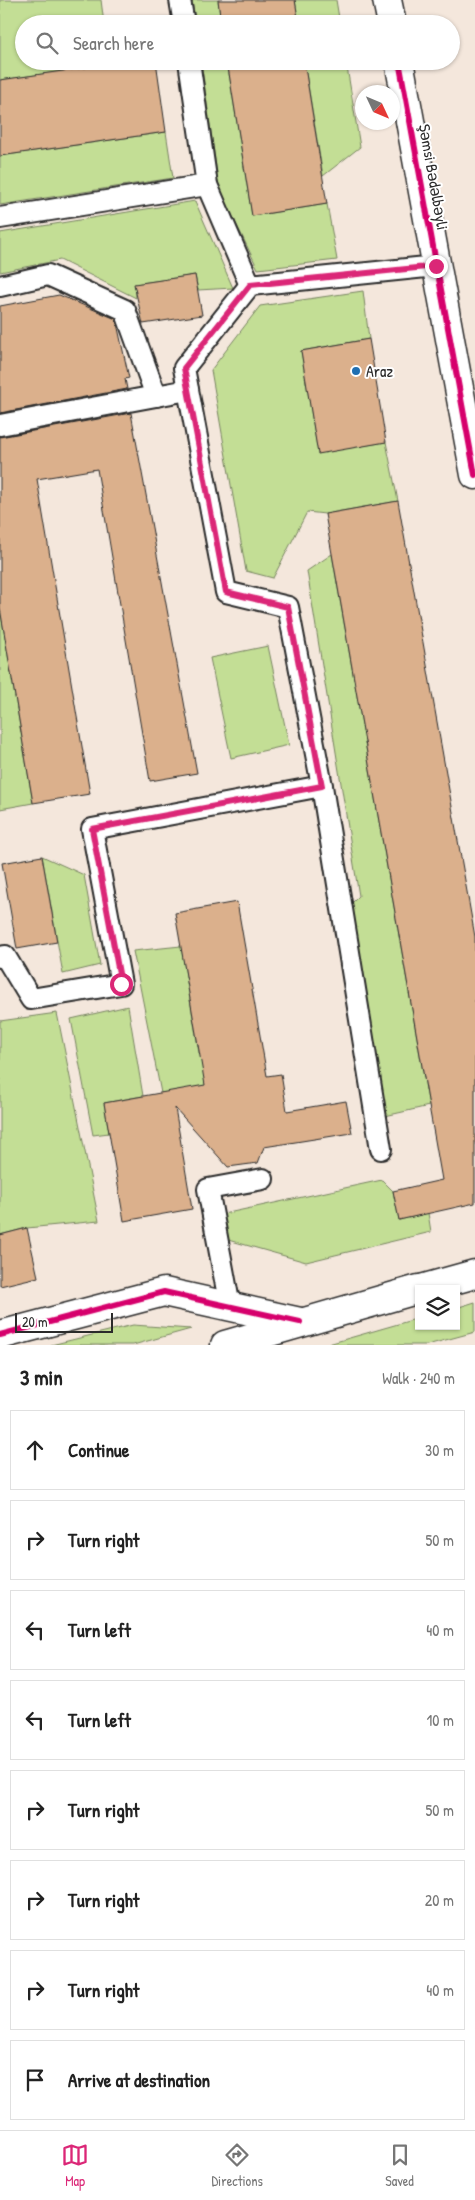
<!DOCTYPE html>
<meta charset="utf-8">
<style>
body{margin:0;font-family:"Patrick Hand",sans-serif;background:#f6f6f6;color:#222}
.controls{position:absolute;right:15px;bottom:15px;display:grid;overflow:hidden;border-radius:0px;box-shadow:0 1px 4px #0004}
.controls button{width:45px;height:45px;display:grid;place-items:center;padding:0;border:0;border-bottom:1px solid #e0e0e0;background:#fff;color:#222;font:25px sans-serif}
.compass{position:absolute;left:355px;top:85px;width:45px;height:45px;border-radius:50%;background:#fff;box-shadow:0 1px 4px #0004;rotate:134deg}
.scale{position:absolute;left:15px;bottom:12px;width:98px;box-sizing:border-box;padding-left:5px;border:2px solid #2b2b2b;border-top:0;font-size:14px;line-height:18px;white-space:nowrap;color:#2b2b2b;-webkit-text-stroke:4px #fff;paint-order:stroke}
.stop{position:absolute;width:15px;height:15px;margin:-11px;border:4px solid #db2777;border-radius:50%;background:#fff}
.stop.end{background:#db2777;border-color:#fff;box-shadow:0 1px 5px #0008}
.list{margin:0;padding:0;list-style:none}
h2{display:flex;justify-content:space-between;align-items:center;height:65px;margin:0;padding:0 20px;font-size:21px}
h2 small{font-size:16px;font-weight:400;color:#767676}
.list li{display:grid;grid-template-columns:32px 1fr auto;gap:15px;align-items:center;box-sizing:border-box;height:80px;margin:0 10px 10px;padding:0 10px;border:1px solid #e0e0e0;border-radius:0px}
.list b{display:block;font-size:19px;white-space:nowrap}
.list em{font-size:16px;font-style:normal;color:#767676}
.icon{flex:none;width:28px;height:28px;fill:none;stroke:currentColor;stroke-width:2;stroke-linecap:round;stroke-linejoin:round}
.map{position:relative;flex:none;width:475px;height:1345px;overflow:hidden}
.search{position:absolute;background:#fff;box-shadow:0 1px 4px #0004;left:15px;right:15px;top:15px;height:55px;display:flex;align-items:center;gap:12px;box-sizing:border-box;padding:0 18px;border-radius:28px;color:#767676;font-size:19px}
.sheet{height:785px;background:#fff}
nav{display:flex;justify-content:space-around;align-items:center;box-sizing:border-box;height:70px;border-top:1px solid #e0e0e0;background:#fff;font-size:14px;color:#767676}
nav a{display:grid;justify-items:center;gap:2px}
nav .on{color:#db2777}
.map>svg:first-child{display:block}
.green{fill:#c3de95;stroke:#778460}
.building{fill:#dbb08c;stroke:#2b2b2b}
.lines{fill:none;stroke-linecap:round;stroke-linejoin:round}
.service-casing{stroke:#2b2b2b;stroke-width:24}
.minor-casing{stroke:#2b2b2b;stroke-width:31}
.tertiary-casing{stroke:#2b2b2b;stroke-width:31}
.primary-casing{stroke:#2b2b2b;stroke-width:31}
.service{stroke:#fff;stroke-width:20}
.minor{stroke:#fff;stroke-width:28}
.tertiary{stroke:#fff;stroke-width:28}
.primary{stroke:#fff;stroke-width:28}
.cycleway-casing{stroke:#fff;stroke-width:9}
.cycleway{stroke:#d6006c;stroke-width:6}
.route{stroke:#db2777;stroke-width:6}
.poi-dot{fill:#1f6fb2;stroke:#fff;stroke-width:2}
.labels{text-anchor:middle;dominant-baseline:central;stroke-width:4;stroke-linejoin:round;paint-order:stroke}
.street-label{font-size:16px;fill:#2b2b2b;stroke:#fff}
.poi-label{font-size:16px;fill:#2b2b2b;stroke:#fff;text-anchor:start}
</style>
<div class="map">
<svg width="475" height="1345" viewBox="0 0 475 1345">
<rect width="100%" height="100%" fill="#f4e7dc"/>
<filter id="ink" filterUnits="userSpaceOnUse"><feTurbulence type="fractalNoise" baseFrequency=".02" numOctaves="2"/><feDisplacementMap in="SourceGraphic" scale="10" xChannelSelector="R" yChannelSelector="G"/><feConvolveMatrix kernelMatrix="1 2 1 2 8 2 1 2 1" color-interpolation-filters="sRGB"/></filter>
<g filter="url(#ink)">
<!-- green -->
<g class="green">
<polygon points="0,0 101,0 104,24 24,24 24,61 107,61 108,65 0,80"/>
<polygon points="192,0 218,0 221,24 196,24"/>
<polygon points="295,0 336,0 340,24 299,24"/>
<polygon points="201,61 227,61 252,216 327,204 337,260 258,269 219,188"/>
<polygon points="304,61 346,61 360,147 323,176"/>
<polygon points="166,132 173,178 0,205 0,156"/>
<polygon points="195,201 233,288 198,290 195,275 135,284 136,298 60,260 0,272 0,233"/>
<polygon points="363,291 369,339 301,351 318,453 386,442 398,501 325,514 307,512 273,578 246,571 211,370 260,306"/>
<polygon points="332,554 429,1106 385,1116 349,906 359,896 307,571"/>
<polygon points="0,608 33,803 0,809"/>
<polygon points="268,646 289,745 231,758 210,658"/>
<polygon points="42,856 84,875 100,965 63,974"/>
<polygon points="181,946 199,1053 215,1051 218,1085 161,1093 133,951"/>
<polygon points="128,1006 143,1096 104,1103 109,1133 93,1135 71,1019"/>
<polygon points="57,1013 99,1221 27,1228 0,1235 0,1021"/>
<polygon points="382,1180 393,1191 399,1220 428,1213 431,1232 306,1262 228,1240 223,1214"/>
<polygon points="475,1302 475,1332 427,1345 325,1345 419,1318 419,1326 456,1326 456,1308"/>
<polygon points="133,1325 191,1329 133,1345 51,1345"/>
</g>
<!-- building -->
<g class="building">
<polygon points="218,0 295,0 299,24 221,24"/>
<polygon points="132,61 156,61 166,132 0,156 0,80"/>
<polygon points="227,61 304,61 327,204 252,216"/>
<polygon points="195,275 202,315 143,324 134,284"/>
<polygon points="59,295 116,319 129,378 125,379 127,389 0,413 0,306"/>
<polygon points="369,339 386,442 318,454 301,351"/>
<polygon points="131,413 197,773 150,781 97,469 37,479 90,794 33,803 0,608 0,437"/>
<polygon points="398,501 475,937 475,1203 399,1220 393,1191 442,1180 325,514"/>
<polygon points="42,856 57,942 17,949 2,863"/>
<polygon points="237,902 267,1076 281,1074 287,1111 346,1101 352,1133 264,1147 258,1163 228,1167 175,1108 192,1209 124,1221 104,1103 205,1085 175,913"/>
<polygon points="27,1228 38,1277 0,1286 0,1235"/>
</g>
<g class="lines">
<defs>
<g id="service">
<polyline points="180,0 184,24"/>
<polyline points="189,61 207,185 250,285"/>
<polyline points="0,218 207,185"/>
<polyline points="0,286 48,275 125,310 156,396"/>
<polyline points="0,425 188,390"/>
<polyline points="0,957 5,956 31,999 121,984 92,829 322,786"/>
<polyline points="381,1149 322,786 288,607 226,592 184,368 250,285 436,266"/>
<polyline points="230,1307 208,1189 263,1179"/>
</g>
<polyline id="minor" points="0,1335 164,1292 300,1322"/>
<g id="tertiary">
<polyline points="387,0 392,24"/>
<polyline points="399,61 475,475"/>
</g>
<g id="primary">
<polyline points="421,1289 475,1274"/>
<polyline points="225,1345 419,1289"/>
</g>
</defs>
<!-- service casing -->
<use href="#service" class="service-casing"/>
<!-- minor casing -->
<use href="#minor" class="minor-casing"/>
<!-- tertiary casing -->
<use href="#tertiary" class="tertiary-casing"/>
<!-- primary casing -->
<use href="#primary" class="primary-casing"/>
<!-- service -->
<use href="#service" class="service"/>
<!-- minor -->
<use href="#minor" class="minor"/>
<!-- tertiary -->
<use href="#tertiary" class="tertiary"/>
<!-- primary -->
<use href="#primary" class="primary"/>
<defs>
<g id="cycleway">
<polyline points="399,61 475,475"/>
<polyline points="0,1335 164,1292 300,1322"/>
</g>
</defs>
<!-- cycleway casing -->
<use href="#cycleway" class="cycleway-casing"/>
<!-- cycleway -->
<use href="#cycleway" class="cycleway"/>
</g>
</g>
<g class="lines" filter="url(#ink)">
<!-- route -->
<polyline class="route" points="121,984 92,829 322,786 288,607 226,592 184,368 250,285 436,266"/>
</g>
<!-- markers -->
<circle class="poi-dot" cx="356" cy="371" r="5"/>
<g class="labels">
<!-- street labels -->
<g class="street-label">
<text transform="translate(434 177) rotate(80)">Şəmsi Bədəlbəyli</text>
</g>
<!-- poi labels -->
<g class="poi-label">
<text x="366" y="371">Araz</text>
</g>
</g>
</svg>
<div class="controls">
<button><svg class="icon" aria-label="layers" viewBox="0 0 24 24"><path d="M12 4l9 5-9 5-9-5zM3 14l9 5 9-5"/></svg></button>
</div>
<svg class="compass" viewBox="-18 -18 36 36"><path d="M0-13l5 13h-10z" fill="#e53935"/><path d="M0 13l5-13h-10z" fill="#767676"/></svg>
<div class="scale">20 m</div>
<div class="stop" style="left:121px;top:984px"></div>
<div class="stop end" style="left:436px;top:266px"></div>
<div class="search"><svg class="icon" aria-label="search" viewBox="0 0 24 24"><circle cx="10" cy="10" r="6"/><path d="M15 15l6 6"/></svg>Search here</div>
</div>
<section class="sheet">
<h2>3 min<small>Walk · 240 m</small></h2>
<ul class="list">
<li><svg class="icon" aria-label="ahead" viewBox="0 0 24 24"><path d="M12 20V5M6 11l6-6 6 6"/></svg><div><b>Continue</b></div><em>30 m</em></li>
<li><svg class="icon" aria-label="right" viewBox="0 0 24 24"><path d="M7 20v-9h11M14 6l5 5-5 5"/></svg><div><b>Turn right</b></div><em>50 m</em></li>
<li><svg class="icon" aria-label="left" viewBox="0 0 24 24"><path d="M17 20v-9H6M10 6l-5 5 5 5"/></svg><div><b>Turn left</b></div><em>40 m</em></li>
<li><svg class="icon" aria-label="left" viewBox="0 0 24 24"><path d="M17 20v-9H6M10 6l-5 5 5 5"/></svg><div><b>Turn left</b></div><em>10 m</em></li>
<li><svg class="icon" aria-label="right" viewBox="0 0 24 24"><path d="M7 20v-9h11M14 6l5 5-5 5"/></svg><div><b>Turn right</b></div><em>50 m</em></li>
<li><svg class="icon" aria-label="right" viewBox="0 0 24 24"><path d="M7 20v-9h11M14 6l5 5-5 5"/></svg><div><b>Turn right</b></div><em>20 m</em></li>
<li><svg class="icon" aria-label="right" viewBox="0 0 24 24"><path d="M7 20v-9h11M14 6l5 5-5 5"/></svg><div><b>Turn right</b></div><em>40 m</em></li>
<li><svg class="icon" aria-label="arrive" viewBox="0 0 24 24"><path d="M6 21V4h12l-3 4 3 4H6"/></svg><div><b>Arrive at destination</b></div></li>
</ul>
</section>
<nav>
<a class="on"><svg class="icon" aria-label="map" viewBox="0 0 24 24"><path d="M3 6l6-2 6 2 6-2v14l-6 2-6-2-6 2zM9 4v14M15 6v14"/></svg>Map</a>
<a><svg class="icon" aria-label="directions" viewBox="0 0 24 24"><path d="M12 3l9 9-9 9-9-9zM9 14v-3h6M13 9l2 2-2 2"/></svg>Directions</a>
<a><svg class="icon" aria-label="saved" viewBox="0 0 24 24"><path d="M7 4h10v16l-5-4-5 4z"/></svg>Saved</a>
</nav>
